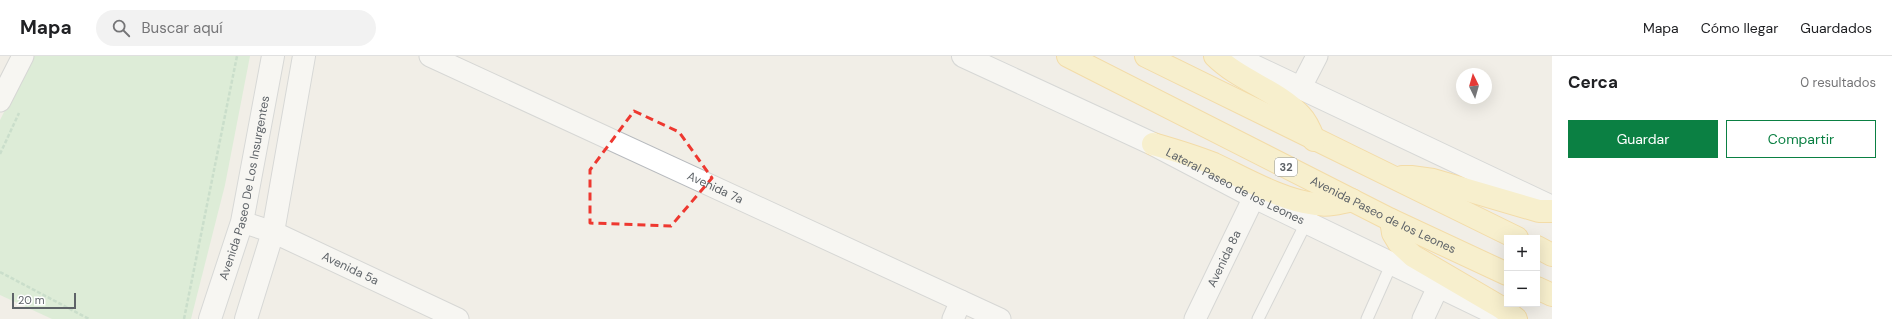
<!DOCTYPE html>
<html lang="es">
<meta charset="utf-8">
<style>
body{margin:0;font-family:"DM Sans",sans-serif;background:#f2f2f2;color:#202124}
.controls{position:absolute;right:12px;bottom:12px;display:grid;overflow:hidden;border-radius:0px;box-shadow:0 4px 16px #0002}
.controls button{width:36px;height:36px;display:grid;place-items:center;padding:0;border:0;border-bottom:1px solid #e0e0e0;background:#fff;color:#202124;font:20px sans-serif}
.compass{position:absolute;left:1456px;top:12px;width:36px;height:36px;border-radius:50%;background:#fff;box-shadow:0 4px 16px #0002;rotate:355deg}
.scale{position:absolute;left:12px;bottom:10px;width:64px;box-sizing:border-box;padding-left:4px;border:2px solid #5e6368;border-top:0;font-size:11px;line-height:14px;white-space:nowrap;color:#5e6368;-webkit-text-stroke:3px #fff;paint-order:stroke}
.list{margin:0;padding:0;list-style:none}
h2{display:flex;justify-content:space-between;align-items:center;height:52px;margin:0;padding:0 16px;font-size:17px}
h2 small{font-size:13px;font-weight:400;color:#757577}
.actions{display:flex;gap:8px;padding:12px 16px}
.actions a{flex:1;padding:9px 0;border:1px solid #0b8043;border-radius:0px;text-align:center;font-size:14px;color:#0b8043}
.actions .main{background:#0b8043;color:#fff}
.icon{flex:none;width:22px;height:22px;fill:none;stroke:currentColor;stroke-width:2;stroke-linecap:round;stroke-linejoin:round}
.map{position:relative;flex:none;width:1552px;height:263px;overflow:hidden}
header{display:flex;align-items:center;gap:24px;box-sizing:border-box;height:56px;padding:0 20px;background:#fff;border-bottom:1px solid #e0e0e0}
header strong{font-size:19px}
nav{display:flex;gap:22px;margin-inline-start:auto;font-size:14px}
.search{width:280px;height:36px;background:#f2f2f2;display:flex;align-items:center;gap:10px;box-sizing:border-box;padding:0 14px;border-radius:22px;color:#757577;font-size:15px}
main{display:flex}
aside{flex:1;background:#fff}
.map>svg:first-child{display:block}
.green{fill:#c5e9c3}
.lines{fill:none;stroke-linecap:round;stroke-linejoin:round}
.lane-casing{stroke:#b7babe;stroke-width:13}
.street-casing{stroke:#b7babe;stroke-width:23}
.secondary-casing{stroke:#b8bcc1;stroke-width:24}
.primary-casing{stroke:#f6c55b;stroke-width:24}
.path{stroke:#9ccaa8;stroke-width:2.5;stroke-dasharray:4 2;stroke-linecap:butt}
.lane{stroke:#fff;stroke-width:11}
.street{stroke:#fff;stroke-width:21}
.secondary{stroke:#fff;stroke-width:22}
.primary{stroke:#ffefae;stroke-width:22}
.marked{fill:none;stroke:#ee3830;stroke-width:3;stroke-dasharray:8 5;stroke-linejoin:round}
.labels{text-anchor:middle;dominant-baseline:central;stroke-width:4;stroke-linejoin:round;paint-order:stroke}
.shield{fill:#fff;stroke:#8e9295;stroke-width:1}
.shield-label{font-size:11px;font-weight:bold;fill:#5e6368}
.street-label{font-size:12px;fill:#5e6368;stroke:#fff}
</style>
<header>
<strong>Mapa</strong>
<div class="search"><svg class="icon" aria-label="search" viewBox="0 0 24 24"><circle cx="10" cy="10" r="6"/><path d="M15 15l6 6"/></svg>Buscar aquí</div>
<nav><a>Mapa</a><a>Cómo llegar</a><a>Guardados</a></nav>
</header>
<main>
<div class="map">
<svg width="1552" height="263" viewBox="0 0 1552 263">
<rect width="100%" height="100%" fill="#f1eee7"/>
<!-- green -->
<polygon class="green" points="32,0 250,0 225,129 191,263 52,263 0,239 0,64"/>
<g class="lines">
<defs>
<g id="lane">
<polyline points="1258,263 1306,167"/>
<polyline points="1367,263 1391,209"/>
</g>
<g id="street">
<path id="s1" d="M430,0L1000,263"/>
<polyline points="1301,31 1317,0"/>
<polyline points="0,45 23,0"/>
<path id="s2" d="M242,166L273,176L458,263"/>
<polyline points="953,263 961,245"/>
<path id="s3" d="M1195,263L1254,141"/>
<polyline points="1423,263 1438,231"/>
</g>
<g id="secondary">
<path id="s4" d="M963,0L1153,88L1254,141L1500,260"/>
<polyline points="1233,0 1552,151"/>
<path id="s5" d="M210,263L242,166L273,0"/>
<polyline points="246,263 273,176 304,0"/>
</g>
<g id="primary">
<path id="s6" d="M1068,0L1391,164L1507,218"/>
<polyline points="1146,0 1517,182"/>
<path d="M1215,0C1240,25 1277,34 1301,60C1307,66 1311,76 1314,84"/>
<path d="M1153,88C1174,94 1194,100 1214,108C1244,122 1283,145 1316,148C1328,150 1340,147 1352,144"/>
<polyline points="1402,121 1411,121 1433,124 1539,155 1552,155"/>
<polyline points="1391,164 1393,177 1399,187 1413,200 1502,252 1516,263"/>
<polyline points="1537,191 1552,199"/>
<polyline points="1537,232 1552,239"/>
</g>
</defs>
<!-- lane casing -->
<use href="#lane" class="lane-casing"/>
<!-- street casing -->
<use href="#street" class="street-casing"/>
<!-- secondary casing -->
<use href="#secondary" class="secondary-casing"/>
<!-- primary casing -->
<use href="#primary" class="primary-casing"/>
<!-- path -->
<g class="path">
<polyline points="0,98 19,57"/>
<polyline points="0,216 89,263"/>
<polyline points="184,263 237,0"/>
</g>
<!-- lane -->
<use href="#lane" class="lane"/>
<!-- street -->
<use href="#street" class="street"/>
<!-- secondary -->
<use href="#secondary" class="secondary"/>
<!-- primary -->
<use href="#primary" class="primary"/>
</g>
<!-- marked area -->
<path d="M0 0H1552V263H0ZM634,55L679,76L712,122L671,170L590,167V114Z" fill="#f1eee7" fill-opacity=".55" fill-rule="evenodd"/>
<path class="marked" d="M634,55L679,76L712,122L671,170L590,167V114Z"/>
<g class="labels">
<!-- shield labels -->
<rect class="shield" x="1275" y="102" width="22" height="18" rx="3"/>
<g class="shield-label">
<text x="1286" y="111">32</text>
</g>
<!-- street labels -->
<g class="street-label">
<text stroke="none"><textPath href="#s4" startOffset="302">Lateral Paseo de los Leones</textPath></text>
<text stroke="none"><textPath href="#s1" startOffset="314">Avenida 7a</textPath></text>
<text stroke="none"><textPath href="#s5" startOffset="136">Avenida Paseo De Los Insurgentes</textPath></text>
<text stroke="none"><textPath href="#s6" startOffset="353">Avenida Paseo de los Leones</textPath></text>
<text stroke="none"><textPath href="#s3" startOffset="67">Avenida 8a</textPath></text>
<text stroke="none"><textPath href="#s2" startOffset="118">Avenida 5a</textPath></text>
</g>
</g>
</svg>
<div class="controls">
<button>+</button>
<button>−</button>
</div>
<svg class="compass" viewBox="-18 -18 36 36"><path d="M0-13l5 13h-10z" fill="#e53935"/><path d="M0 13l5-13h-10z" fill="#757577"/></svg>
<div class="scale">20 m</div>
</div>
<aside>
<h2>Cerca<small>0 resultados</small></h2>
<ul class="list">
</ul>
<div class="actions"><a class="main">Guardar</a><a>Compartir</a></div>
</aside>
</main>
